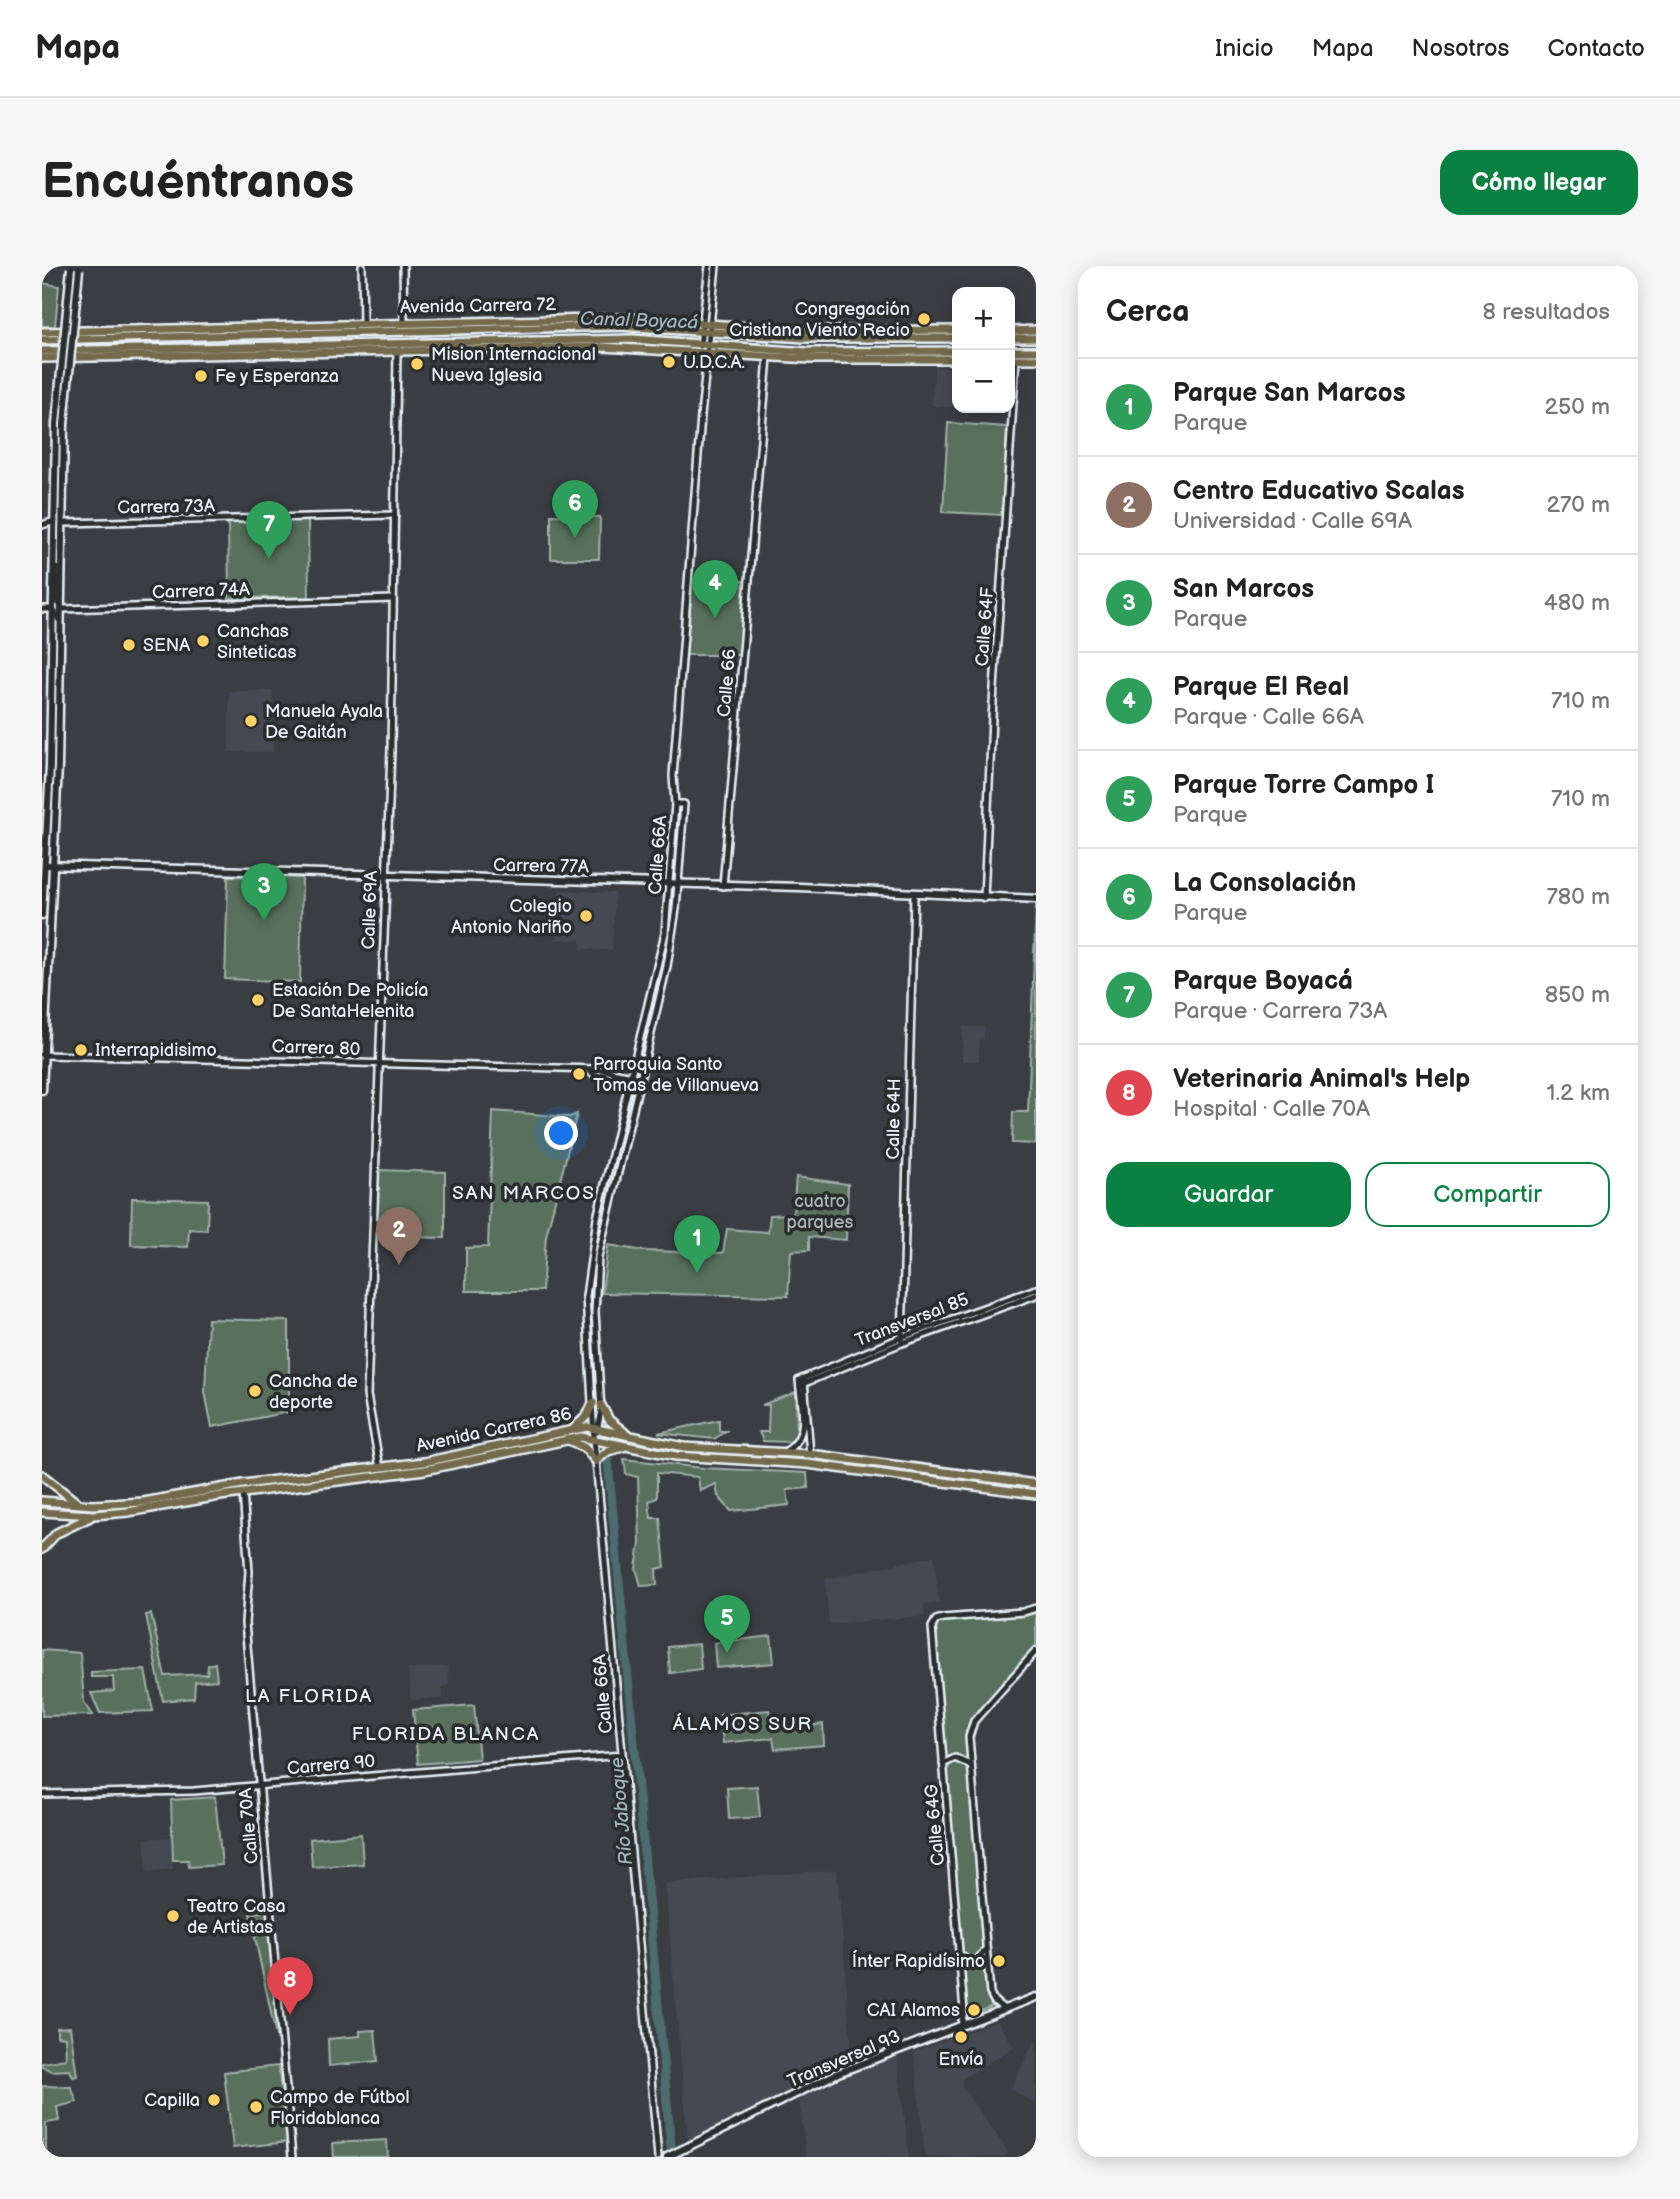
<!DOCTYPE html>
<html lang="es">
<meta charset="utf-8">
<style>
body{margin:0;font-family:"Balsamiq Sans",sans-serif;background:#f6f6f6;color:#222}
.controls{position:absolute;right:21px;top:21px;display:grid;overflow:hidden;border-radius:14px;box-shadow:0 4px 18px #0003}
.controls button{width:63px;height:63px;display:grid;place-items:center;padding:0;border:0;border-bottom:2px solid #e0e0e0;background:#fff;color:#222;font:35px sans-serif}
.you{position:absolute;left:520px;top:868px;width:24px;height:24px;margin:-18px;border:5px solid #fff;border-radius:50%;background:#1a73e8;box-shadow:0 0 0 10px #1a73e833}
.badge{display:grid;place-items:center;width:46px;height:46px;border-radius:50%;background:#0b8043;color:#fff;font-size:23px;font-weight:700}
.pin{position:absolute;translate:-50% -58px;filter:drop-shadow(0 2px 4px #0008)}
.pin::after{content:'';position:absolute;top:37px;width:24px;height:21px;background:inherit;clip-path:polygon(0 0,100% 0,50% 100%)}
.list{margin:0;padding:0;list-style:none}
h2{display:flex;justify-content:space-between;align-items:center;height:91px;margin:0;padding:0 28px;font-size:30px}
h2 small{font-size:23px;font-weight:400;color:#767676}
.list li{display:grid;grid-template-columns:46px 1fr auto;gap:21px;align-items:center;box-sizing:border-box;height:98px;padding:0 28px;border-top:2px solid #e0e0e0}
.list b{display:block;font-size:26px;white-space:nowrap}
.list p{margin:0;font-size:23px;white-space:nowrap;color:#767676}
.list em{font-size:23px;font-style:normal;color:#767676}
.actions{display:flex;gap:14px;padding:21px 28px}
.actions a{flex:1;padding:16px 0;border:2px solid #0b8043;border-radius:21px;text-align:center;font-size:24px;color:#0b8043}
.actions .main{background:#0b8043;color:#fff}
.map{position:relative;flex:none;width:994px;height:1891px;overflow:hidden;border-radius:21px}
header{display:flex;align-items:center;gap:42px;box-sizing:border-box;height:98px;padding:0 35px;background:#fff;border-bottom:2px solid #e0e0e0}
header strong{font-size:33px}
nav{display:flex;gap:38px;margin-inline-start:auto;font-size:24px}
.intro{display:flex;align-items:center;justify-content:space-between;box-sizing:border-box;height:168px;padding:0 42px}
h1{margin:0;font-size:49px}
.button{padding:18px 32px;border-radius:21px;background:#0b8043;color:#fff;font-size:24px;font-weight:700}
main{display:flex;gap:42px;padding:0 42px}
aside{flex:1;background:#fff;border-radius:21px;box-shadow:0 4px 18px #0003}
.map>svg:first-child{display:block}
.built{fill:#454a52}
.green{fill:#59705c;stroke:#a0b0aa;stroke-width:2}
.lines{fill:none;stroke-linecap:round;stroke-linejoin:round}
.stream{stroke:#8ba1a5;stroke-width:2}
.river{stroke:#4d6c6e;stroke-width:9}
.tertiary-casing{stroke:#e8f1f8;stroke-width:10}
.secondary-casing{stroke:#e8f1f8;stroke-width:11}
.primary-casing{stroke:#e8f1f8;stroke-width:12}
.trunk-casing{stroke:#e8f1f8;stroke-width:12}
.tertiary{stroke:#2a2d2e;stroke-width:5}
.secondary{stroke:#2a2d2e;stroke-width:6}
.primary{stroke:#756b4b;stroke-width:7}
.trunk{stroke:#756b4b;stroke-width:7}
.secondary-bridge-casing{stroke:#e8f1f8;stroke-width:11;stroke-linecap:butt}
.secondary-bridge{stroke:#2a2d2e;stroke-width:6}
.poi-dot{fill:#ffd166;stroke:#2a2d2e;stroke-width:2.5}
.labels{text-anchor:middle;dominant-baseline:central;stroke-width:7;stroke-linejoin:round;paint-order:stroke}
.street-label{font-size:18px;fill:#e8f1f8;stroke:#2a2d2e}
.poi-label{font-size:18px;fill:#e8f1f8;stroke:#2a2d2e;text-anchor:start}
.park-label{font-size:18px;fill:#a8b7b2;stroke:#2a2d2e}
.water-label{font-size:19px;font-style:italic;fill:#a2b5ba;stroke:#2a2d2e}
.neighbourhood-label{font-size:19px;letter-spacing:2px;fill:#e8f1f8;stroke:#2a2d2e}
</style>
<header>
<strong>Mapa</strong>
<nav><a>Inicio</a><a>Mapa</a><a>Nosotros</a><a>Contacto</a></nav>
</header>
<div class="intro"><h1>Encuéntranos</h1><a class="button">Cómo llegar</a></div>
<main>
<div class="map">
<svg width="994" height="1891" viewBox="0 0 994 1891">
<rect width="100%" height="100%" fill="#3a3e43"/>
<filter id="ink" filterUnits="userSpaceOnUse"><feTurbulence type="fractalNoise" baseFrequency=".0143" numOctaves="2"/><feDisplacementMap in="SourceGraphic" scale="14" xChannelSelector="R" yChannelSelector="G"/><feConvolveMatrix kernelMatrix="1 2 1 2 8 2 1 2 1" color-interpolation-filters="sRGB"/></filter>
<g filter="url(#ink)">
<!-- built -->
<g class="built">
<polygon points="892,100 915,102 915,142 934,143 890,140"/>
<rect x="187" y="425" width="44" height="61"/>
<polygon points="517,624 573,627 570,684 539,683 539,674 515,673"/>
<polygon points="921,761 942,761 942,773 937,774 937,795 920,795"/>
<polygon points="892,1290 897,1337 882,1339 883,1350 787,1358 783,1313"/>
<polygon points="406,1400 407,1419 400,1420 401,1432 369,1434 366,1403"/>
<polygon points="130,1571 131,1603 105,1606 102,1573"/>
<polygon points="795,1604 810,1791 787,1792 788,1806 646,1875 623,1617"/>
<polygon points="956,1755 972,1781 920,1813 920,1821 966,1885 963,1891 883,1891 872,1786"/>
<polygon points="994,1773 994,1832 992,1837 968,1823"/>
<polygon points="855,1789 867,1891 764,1891 757,1831"/>
</g>
<!-- green -->
<g class="green">
<polygon points="0,17 17,20 13,60 0,60"/>
<polygon points="275,69 275,76 0,83 0,77"/>
<polygon points="906,157 965,161 961,249 901,246"/>
<polygon points="509,249 558,251 557,293 509,293"/>
<polygon points="266,254 267,331 187,332 186,255"/>
<polygon points="650,313 702,315 698,389 644,389"/>
<polygon points="186,610 260,612 258,716 183,713"/>
<polygon points="994,638 994,878 970,877 971,846 986,846"/>
<polygon points="451,845 528,851 535,848 504,970 500,1025 424,1025 424,982 446,981"/>
<polygon points="334,904 403,906 403,972 333,970"/>
<polygon points="754,911 806,918 804,974 767,971 767,984 749,985 746,1030 560,1027 566,979 602,985 681,987 685,963 726,966 728,949 751,948"/>
<polygon points="90,932 166,934 165,964 147,963 146,981 89,979"/>
<polygon points="166,1053 247,1055 247,1146 170,1161 163,1126"/>
<polygon points="754,1126 755,1171 747,1176 721,1175 717,1166 726,1166 727,1139 720,1139"/>
<polygon points="677,1154 677,1165 684,1165 672,1173 616,1167"/>
<polygon points="582,1193 661,1202 765,1207 766,1222 745,1224 747,1239 689,1245 676,1230 674,1218 658,1225 656,1211 615,1207 615,1232 607,1235 609,1252 618,1252 623,1301 614,1303 615,1319 599,1320 594,1302 598,1278 596,1211 584,1208"/>
<polygon points="994,1347 994,1381 927,1457 924,1466 944,1728 951,1740 936,1746 936,1741 929,1741 928,1748 925,1749 893,1359 896,1356 983,1350"/>
<polygon points="109,1348 123,1410 165,1408 166,1399 173,1397 175,1414 153,1416 152,1432 121,1435 104,1349"/>
<polygon points="729,1370 732,1397 674,1402 672,1377"/>
<polygon points="657,1378 659,1403 628,1407 626,1381"/>
<polygon points="0,1384 38,1387 42,1436 51,1449 0,1450"/>
<polygon points="103,1404 111,1445 58,1447 49,1427 72,1425 71,1411 49,1411 49,1406"/>
<polygon points="432,1439 437,1493 376,1498 371,1444"/>
<polygon points="727,1444 731,1464 781,1458 782,1479 733,1483 731,1472 681,1477 678,1449"/>
<polygon points="715,1520 718,1551 687,1553 685,1522"/>
<polygon points="173,1531 180,1599 147,1601 146,1594 131,1594 129,1534"/>
<polygon points="319,1568 321,1598 270,1601 268,1573"/>
<polygon points="227,1644 237,1770 234,1770 208,1648"/>
<polygon points="28,1761 35,1810 31,1811 28,1804 9,1805 0,1800 0,1797 24,1793 23,1771 15,1770 15,1762"/>
<polygon points="333,1764 336,1795 287,1800 286,1773 318,1770 318,1765"/>
<polygon points="236,1800 246,1876 191,1882 182,1806"/>
<polygon points="0,1820 29,1821 35,1836 15,1841 17,1855 4,1857 4,1891 0,1891"/>
<polygon points="345,1874 346,1891 292,1891 291,1877"/>
</g>
<g class="lines">
<!-- stream -->
<g class="stream">
<polyline points="671,71 762,77 915,77"/>
<polyline points="278,72 594,65 665,71"/>
<polyline points="968,77 994,77"/>
</g>
<!-- river -->
<polyline class="river" points="566,1195 630,1891"/>
<defs>
<g id="tertiary">
<polyline points="320,0 321,59"/>
<polyline points="361,0 362,58"/>
<polyline points="658,80 667,0"/>
<polyline points="22,257 353,249"/>
<polyline points="0,259 13,255"/>
<polyline points="14,302 15,333 20,343 351,333"/>
<polyline points="0,343 11,343 17,354"/>
<polyline points="681,620 726,91"/>
<polyline points="942,632 950,452 974,93"/>
<polyline points="0,789 555,803 591,810"/>
<polyline points="547,805 553,809 590,818"/>
<polyline points="860,1077 872,629"/>
<polyline points="762,1114 768,1188"/>
<polyline points="758,1119 860,1077 994,1029"/>
<polyline points="555,1166 559,1144 553,1046 556,991 625,700 634,643 642,538 633,538"/>
<path d="M742,1186C770,1172 759,1140 757,1114L860,1071L994,1023"/>
<polyline points="338,1202 325,1129 349,484 355,86"/>
<polyline points="201,1227 207,1306 203,1357 250,1891"/>
<polyline points="901,1498 913,1492 928,1499"/>
<polyline points="0,1528 152,1525 580,1489"/>
<polyline points="917,1688 925,1694 934,1696 943,1684"/>
<polyline points="962,1743 952,1735 948,1727 927,1471 932,1455 994,1385"/>
<polyline points="919,1760 922,1745 890,1361 894,1354 901,1352 981,1346 994,1342"/>
<polyline points="616,1891 552,1172 544,1030 555,952 623,667 633,538 631,510 659,150 674,0"/>
</g>
<g id="secondary">
<polyline points="3,599 758,621 994,633"/>
<polyline points="0,649 8,500 14,158"/>
<polyline points="0,824 16,500 22,158"/>
<polyline points="625,1891 796,1807 994,1731"/>
</g>
<g id="primary">
<polyline points="559,1139 567,1154 582,1166"/>
<polyline points="533,1161 545,1150 551,1137"/>
<polyline points="525,1173 543,1182 554,1195 566,1185 581,1181"/>
<polyline points="0,1209 34,1236"/>
<polyline points="0,1235 51,1239 101,1236 201,1218 382,1196 545,1161 642,1181 768,1188 994,1218"/>
<polyline points="0,1246 52,1249 86,1246 178,1230 383,1204 539,1171 634,1190 765,1198 994,1228"/>
<polyline points="0,1283 15,1267 48,1251"/>
</g>
<g id="trunk">
<polyline points="968,65 994,64"/>
<polyline points="0,66 591,52 759,65 915,64"/>
<polyline points="968,72 994,72"/>
<polyline points="0,74 577,60 763,72 915,72"/>
<polyline points="0,85 591,73 765,86 915,85"/>
<polyline points="968,85 994,85"/>
<polyline points="0,92 560,81 769,93 915,93"/>
<polyline points="968,93 994,93"/>
</g>
</defs>
<!-- tertiary casing -->
<use href="#tertiary" class="tertiary-casing"/>
<!-- secondary casing -->
<use href="#secondary" class="secondary-casing"/>
<!-- primary casing -->
<use href="#primary" class="primary-casing"/>
<!-- trunk casing -->
<use href="#trunk" class="trunk-casing"/>
<!-- tertiary -->
<use href="#tertiary" class="tertiary"/>
<!-- secondary -->
<use href="#secondary" class="secondary"/>
<!-- primary -->
<use href="#primary" class="primary"/>
<!-- trunk -->
<use href="#trunk" class="trunk"/>
<defs>
<g id="secondary-bridge">
<polyline points="14,158 29,2"/>
<polyline points="22,158 37,3"/>
</g>
</defs>
<!-- secondary-bridge casing -->
<use href="#secondary-bridge" class="secondary-bridge-casing"/>
<!-- secondary-bridge -->
<use href="#secondary-bridge" class="secondary-bridge"/>
</g>
</g>
<!-- markers -->
<g class="poi-dot">
<circle cx="882" cy="53" r="7"/>
<circle cx="627" cy="96" r="7"/>
<circle cx="375" cy="98" r="7"/>
<circle cx="159" cy="110" r="7"/>
<circle cx="161" cy="375" r="7"/>
<circle cx="87" cy="379" r="7"/>
<circle cx="209" cy="455" r="7"/>
<circle cx="544" cy="650" r="7"/>
<circle cx="216" cy="734" r="7"/>
<circle cx="39" cy="784" r="7"/>
<circle cx="537" cy="808" r="7"/>
<circle cx="213" cy="1125" r="7"/>
<circle cx="131" cy="1650" r="7"/>
<circle cx="957" cy="1695" r="7"/>
<circle cx="932" cy="1744" r="7"/>
<circle cx="919" cy="1771" r="7"/>
<circle cx="172" cy="1834" r="7"/>
<circle cx="214" cy="1841" r="7"/>
</g>
<g class="labels">
<!-- street labels -->
<g class="street-label">
<text transform="translate(436 40) rotate(-1)">Avenida Carrera 72</text>
<text transform="translate(124 241) rotate(-1)">Carrera 73A</text>
<text transform="translate(159 325) rotate(-2)">Carrera 74A</text>
<text transform="translate(943 361) rotate(-86)">Calle 64F</text>
<text transform="translate(685 417) rotate(-85)">Calle 66</text>
<text transform="translate(616 589) rotate(-86)">Calle 66A</text>
<text transform="translate(499 600) rotate(1)">Carrera 77A</text>
<text transform="translate(328 644) rotate(-88)">Calle 69A</text>
<text transform="translate(274 782) rotate(2)">Carrera 80</text>
<text transform="translate(852 853) rotate(-89)">Calle 64H</text>
<text transform="translate(870 1054) rotate(-21)">Transversal 85</text>
<text transform="translate(452 1164) rotate(-12)">Avenida Carrera 86</text>
<text transform="translate(561 1428) rotate(-95)">Calle 66A</text>
<text transform="translate(289 1499) rotate(-5)">Carrera 90</text>
<text transform="translate(893 1559) rotate(-95)">Calle 64G</text>
<text transform="translate(207 1560) rotate(-95)">Calle 70A</text>
<text transform="translate(802 1793) rotate(-23)">Transversal 93</text>
</g>
<!-- poi labels -->
<g class="poi-label">
<text x="868" y="43" text-anchor="end">Congregación<tspan x="868" dy="21">Cristiana Viento Recio</tspan></text>
<text x="389" y="88">Mision Internacional<tspan x="389" dy="21">Nueva Iglesia</tspan></text>
<text x="641" y="96">U.D.C.A.</text>
<text x="173" y="110">Fe y Esperanza</text>
<text x="175" y="365">Canchas<tspan x="175" dy="21">Sinteticas</tspan></text>
<text x="101" y="379">SENA</text>
<text x="223" y="445">Manuela Ayala<tspan x="223" dy="21">De Gaitán</tspan></text>
<text x="530" y="640" text-anchor="end">Colegio<tspan x="530" dy="21">Antonio Nariño</tspan></text>
<text x="230" y="724">Estación De Policía<tspan x="230" dy="21">De SantaHelenita</tspan></text>
<text x="53" y="784">Interrapidisimo</text>
<text x="551" y="798">Parroquia Santo<tspan x="551" dy="21">Tomas de Villanueva</tspan></text>
<text x="227" y="1115">Cancha de<tspan x="227" dy="21">deporte</tspan></text>
<text x="145" y="1640">Teatro Casa<tspan x="145" dy="21">de Artistas</tspan></text>
<text x="943" y="1695" text-anchor="end">Ínter Rapidísimo</text>
<text x="918" y="1744" text-anchor="end">CAI Alamos</text>
<text x="919" y="1793" text-anchor="middle">Envía</text>
<text x="228" y="1831">Campo de Fútbol<tspan x="228" dy="21">Floridablanca</tspan></text>
<text x="158" y="1834" text-anchor="end">Capilla</text>
</g>
<!-- park labels -->
<g class="park-label">
<text x="778" y="935">cuatro<tspan x="778" dy="21">parques</tspan></text>
</g>
<!-- water labels -->
<g class="water-label">
<text transform="translate(597 55) rotate(2)">Canal Boyacá</text>
<text transform="translate(580 1545) rotate(-95)">Río Jaboque</text>
</g>
<!-- neighbourhood labels -->
<g class="neighbourhood-label">
<text x="482" y="927">SAN MARCOS</text>
<text x="267" y="1430">LA FLORIDA</text>
<text x="701" y="1458">ÁLAMOS SUR</text>
<text x="404" y="1468">FLORIDA BLANCA</text>
</g>
</g>
</svg>
<div class="controls">
<button>+</button>
<button>−</button>
</div>
<div class="you"></div>
<div class="pin badge" style="left:655px;top:1007px;background:#2e9e5b">1</div>
<div class="pin badge" style="left:357px;top:999px;background:#8d6e63">2</div>
<div class="pin badge" style="left:222px;top:655px;background:#2e9e5b">3</div>
<div class="pin badge" style="left:673px;top:352px;background:#2e9e5b">4</div>
<div class="pin badge" style="left:685px;top:1387px;background:#2e9e5b">5</div>
<div class="pin badge" style="left:533px;top:272px;background:#2e9e5b">6</div>
<div class="pin badge" style="left:227px;top:293px;background:#2e9e5b">7</div>
<div class="pin badge" style="left:248px;top:1749px;background:#e0444e">8</div>
</div>
<aside>
<h2>Cerca<small>8 resultados</small></h2>
<ul class="list">
<li><span class="badge" style="background:#2e9e5b">1</span><div><b>Parque San Marcos</b><p>Parque</p></div><em>250 m</em></li>
<li><span class="badge" style="background:#8d6e63">2</span><div><b>Centro Educativo Scalas</b><p>Universidad · Calle 69A</p></div><em>270 m</em></li>
<li><span class="badge" style="background:#2e9e5b">3</span><div><b>San Marcos</b><p>Parque</p></div><em>480 m</em></li>
<li><span class="badge" style="background:#2e9e5b">4</span><div><b>Parque El Real</b><p>Parque · Calle 66A</p></div><em>710 m</em></li>
<li><span class="badge" style="background:#2e9e5b">5</span><div><b>Parque Torre Campo I</b><p>Parque</p></div><em>710 m</em></li>
<li><span class="badge" style="background:#2e9e5b">6</span><div><b>La Consolación</b><p>Parque</p></div><em>780 m</em></li>
<li><span class="badge" style="background:#2e9e5b">7</span><div><b>Parque Boyacá</b><p>Parque · Carrera 73A</p></div><em>850 m</em></li>
<li><span class="badge" style="background:#e0444e">8</span><div><b>Veterinaria Animal's Help</b><p>Hospital · Calle 70A</p></div><em>1.2 km</em></li>
</ul>
<div class="actions"><a class="main">Guardar</a><a>Compartir</a></div>
</aside>
</main>
